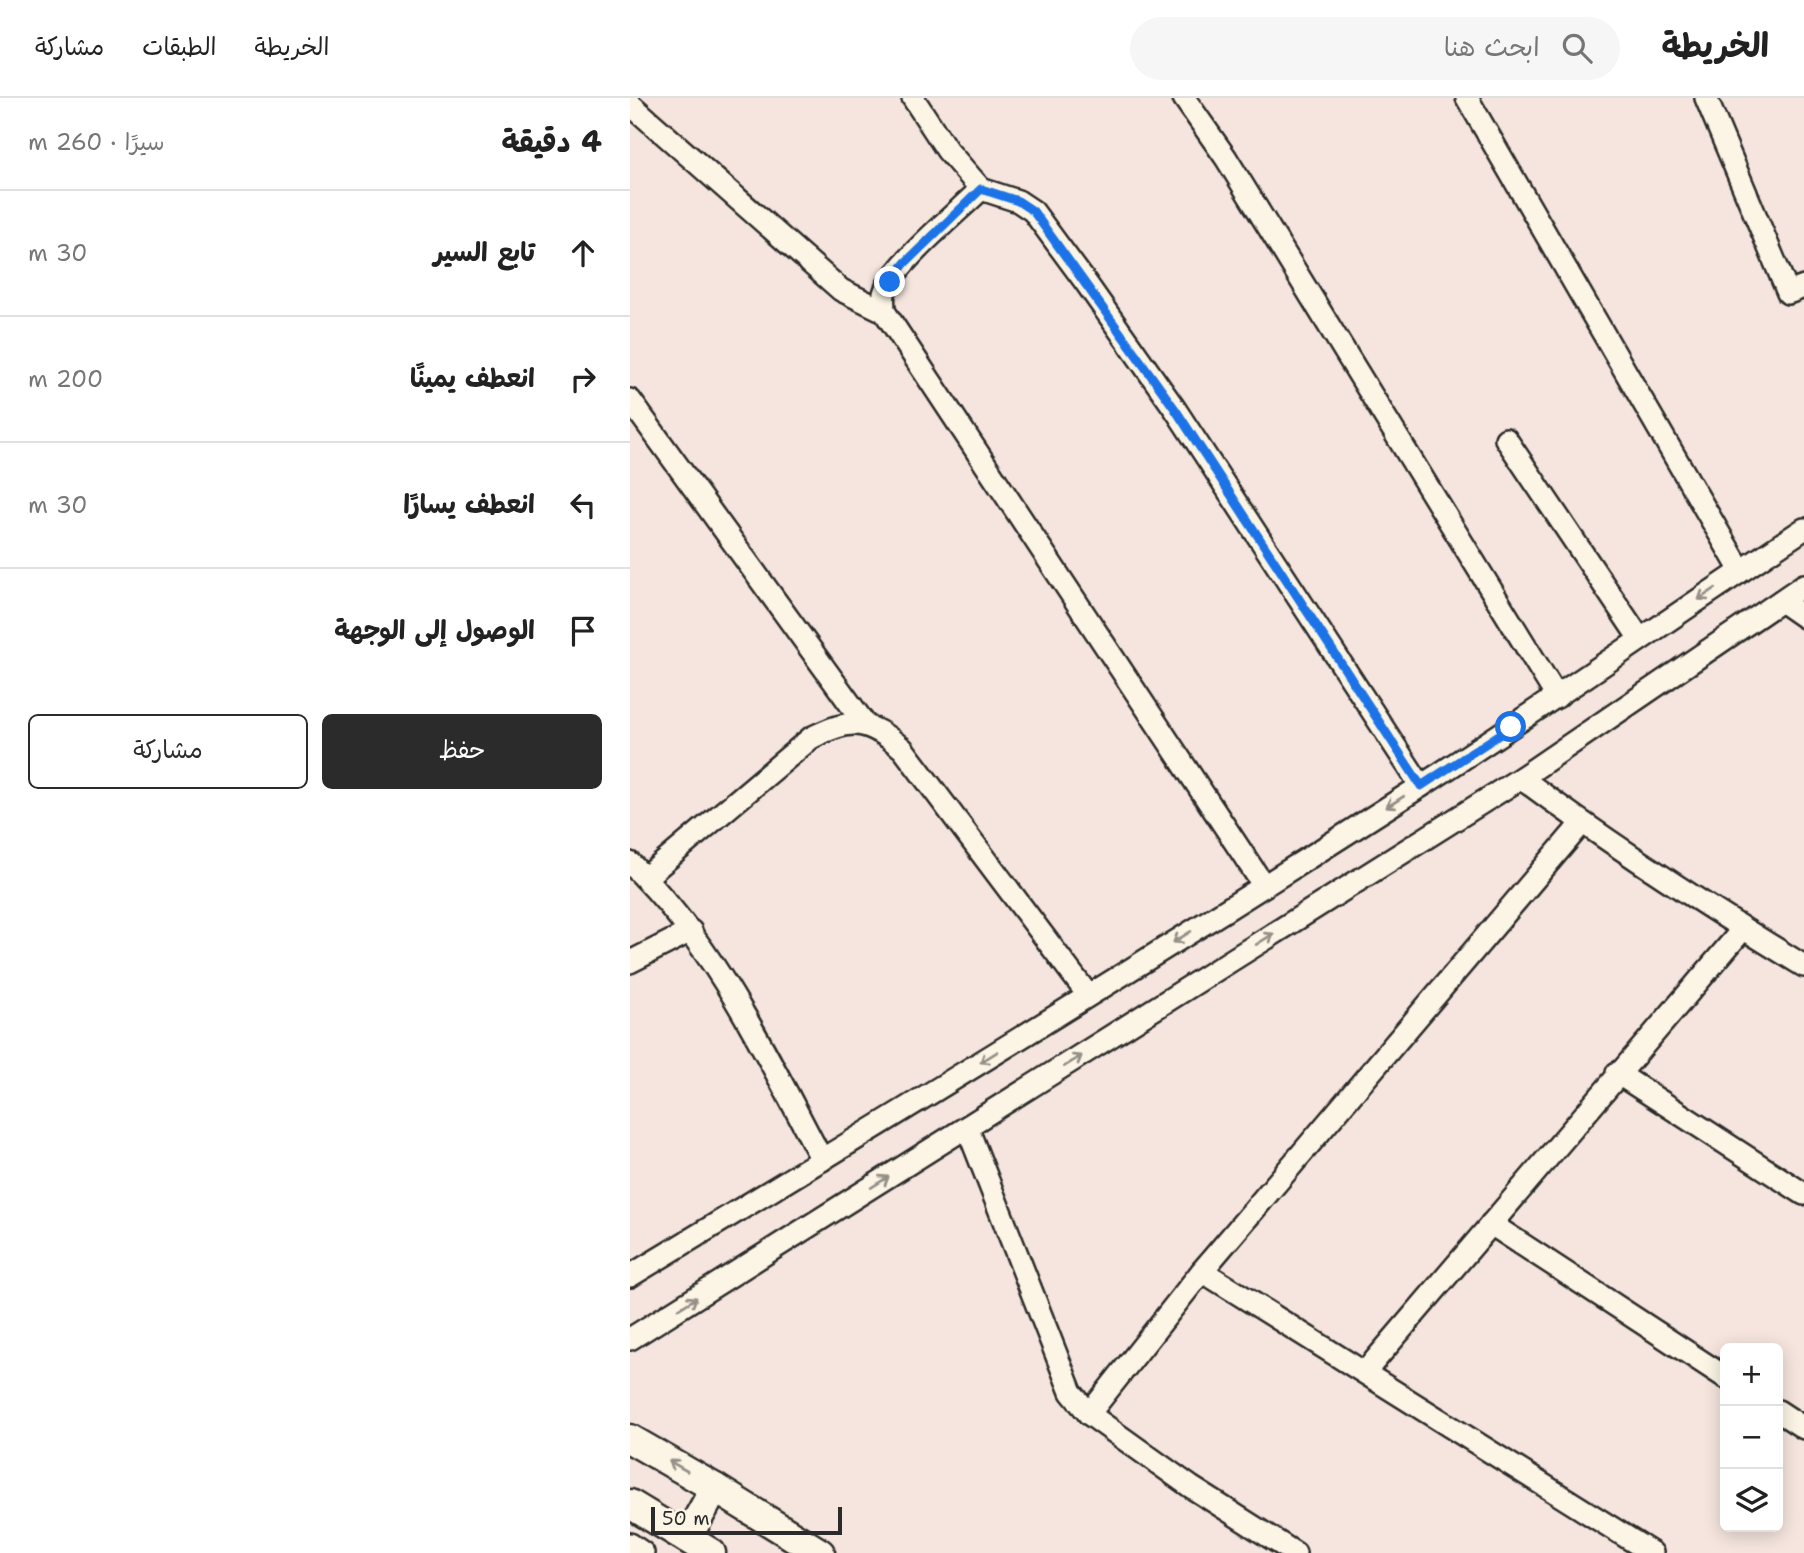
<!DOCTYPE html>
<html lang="ar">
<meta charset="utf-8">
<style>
body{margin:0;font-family:"Shantell Sans","Playpen Sans Arabic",sans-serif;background:#f6f6f6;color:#222;direction:rtl}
.controls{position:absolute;right:21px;bottom:21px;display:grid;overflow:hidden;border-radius:10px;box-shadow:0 4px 18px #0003}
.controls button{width:63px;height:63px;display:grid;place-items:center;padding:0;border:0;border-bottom:2px solid #e0e0e0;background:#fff;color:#222;font:35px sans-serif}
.scale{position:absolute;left:21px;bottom:18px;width:191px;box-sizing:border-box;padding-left:7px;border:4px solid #2b2b2b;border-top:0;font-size:19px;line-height:24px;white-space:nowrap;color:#2b2b2b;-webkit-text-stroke:5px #fcf5e5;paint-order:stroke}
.stop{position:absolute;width:21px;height:21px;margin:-16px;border:5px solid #1a73e8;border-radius:50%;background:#fff}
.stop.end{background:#1a73e8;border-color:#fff;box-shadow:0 2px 7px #0008}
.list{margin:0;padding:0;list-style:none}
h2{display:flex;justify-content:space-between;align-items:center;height:91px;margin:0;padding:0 28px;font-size:30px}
h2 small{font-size:23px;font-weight:400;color:#767676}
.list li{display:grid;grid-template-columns:46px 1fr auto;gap:21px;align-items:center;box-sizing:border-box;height:126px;padding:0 28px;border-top:2px solid #e0e0e0}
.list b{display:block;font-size:26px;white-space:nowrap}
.list em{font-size:23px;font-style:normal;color:#767676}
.actions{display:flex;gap:14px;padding:21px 28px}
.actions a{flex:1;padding:16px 0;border:2px solid #2b2b2b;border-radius:10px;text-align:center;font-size:24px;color:#2b2b2b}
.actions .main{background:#2b2b2b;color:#fff}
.icon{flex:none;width:38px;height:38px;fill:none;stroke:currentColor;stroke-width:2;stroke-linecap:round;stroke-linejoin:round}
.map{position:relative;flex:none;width:1174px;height:1455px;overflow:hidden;direction:ltr}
header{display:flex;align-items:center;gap:42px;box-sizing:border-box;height:98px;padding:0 35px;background:#fff;border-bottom:2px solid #e0e0e0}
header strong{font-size:33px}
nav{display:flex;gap:38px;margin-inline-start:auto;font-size:24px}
.search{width:490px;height:63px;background:#f6f6f6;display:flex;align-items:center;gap:18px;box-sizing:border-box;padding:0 24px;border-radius:38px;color:#767676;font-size:26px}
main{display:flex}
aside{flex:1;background:#fff}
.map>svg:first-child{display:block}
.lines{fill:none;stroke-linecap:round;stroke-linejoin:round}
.street-casing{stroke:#2b2b2b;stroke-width:26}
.secondary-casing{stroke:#2b2b2b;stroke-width:33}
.street{stroke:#fcf5e5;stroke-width:21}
.secondary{stroke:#fcf5e5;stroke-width:28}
.oneway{stroke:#949088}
.route{stroke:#1a73e8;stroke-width:9}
</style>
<header>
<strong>الخريطة</strong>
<div class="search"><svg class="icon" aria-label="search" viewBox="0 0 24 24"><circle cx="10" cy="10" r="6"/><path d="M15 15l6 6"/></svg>ابحث هنا</div>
<nav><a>الخريطة</a><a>الطبقات</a><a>مشاركة</a></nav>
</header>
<main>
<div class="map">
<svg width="1174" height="1455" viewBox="0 0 1174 1455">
<rect width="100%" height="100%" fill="#f5e5de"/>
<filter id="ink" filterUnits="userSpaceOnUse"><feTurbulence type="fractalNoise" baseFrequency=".0143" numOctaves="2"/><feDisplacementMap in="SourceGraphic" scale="14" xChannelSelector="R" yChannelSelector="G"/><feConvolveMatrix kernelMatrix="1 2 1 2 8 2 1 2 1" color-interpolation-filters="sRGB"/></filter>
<g filter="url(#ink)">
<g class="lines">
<defs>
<g id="street">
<polyline points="283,0 317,52 351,91 388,103 403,113 454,182 545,311 791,688"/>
<polyline points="554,0 596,60 927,599"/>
<polyline points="837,0 1111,473"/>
<polyline points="1076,0 1158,195 1174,189"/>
<polyline points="0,6 211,192 254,213"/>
<path d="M351,91C329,113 261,169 254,196C253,201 254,208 254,213L634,788"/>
<polyline points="0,302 234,625"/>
<polyline points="876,341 1010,541"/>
<polyline points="1151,503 1174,519"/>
<path d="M891,680C982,748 1077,809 1174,868"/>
<path d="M0,765C86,848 137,958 192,1062"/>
<path d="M15,780L181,640C223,619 237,621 273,651L458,897"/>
<polyline points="0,864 61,833"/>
<polyline points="987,975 1174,1096"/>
<polyline points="337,1029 441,1294 459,1316"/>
<polyline points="861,1126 1095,1279"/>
<polyline points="572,1173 1022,1455"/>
<path d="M0,1178C265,1018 530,856 791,688C920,605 1046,516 1174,431"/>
<polyline points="0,1241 891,680 1174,487"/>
<polyline points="735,1274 1113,831"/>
<polyline points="1148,1313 1174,1330"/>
<polyline points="0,1446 13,1455"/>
<polyline points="665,1455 561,1389 459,1316 572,1173 952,725"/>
</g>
<g id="secondary">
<polyline points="0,1341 85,1390 190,1455"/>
<polyline points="0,1406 81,1455"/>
<polyline points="57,1440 85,1390"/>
</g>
</defs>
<!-- street casing -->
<use href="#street" class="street-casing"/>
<!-- secondary casing -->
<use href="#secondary" class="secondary-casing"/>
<!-- street -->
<use href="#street" class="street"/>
<!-- secondary -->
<use href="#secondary" class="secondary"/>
</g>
<!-- one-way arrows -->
<defs><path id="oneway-shaft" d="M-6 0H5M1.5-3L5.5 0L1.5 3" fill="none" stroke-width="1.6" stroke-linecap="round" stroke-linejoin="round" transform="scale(1.75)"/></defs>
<g class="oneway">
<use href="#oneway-shaft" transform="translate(1077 496) rotate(146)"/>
<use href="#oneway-shaft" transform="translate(765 704) rotate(147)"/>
<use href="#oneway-shaft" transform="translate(552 839) rotate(148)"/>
<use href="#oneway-shaft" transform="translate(635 841) rotate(-32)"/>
<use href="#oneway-shaft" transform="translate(359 959) rotate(148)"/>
<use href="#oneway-shaft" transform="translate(443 963) rotate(-32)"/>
<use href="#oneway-shaft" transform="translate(250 1084) rotate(-32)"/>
<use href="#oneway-shaft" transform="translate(58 1205) rotate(-32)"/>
<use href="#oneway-shaft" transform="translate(48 1368) rotate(-150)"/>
</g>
</g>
<g class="lines" filter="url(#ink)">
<!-- route -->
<polyline class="route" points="260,184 275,165 351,91 388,103 403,113 545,311 791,688 881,629"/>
</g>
</svg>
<div class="controls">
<button>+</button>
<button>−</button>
<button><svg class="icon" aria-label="layers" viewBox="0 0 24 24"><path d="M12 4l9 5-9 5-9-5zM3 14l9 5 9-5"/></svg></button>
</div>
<div class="scale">50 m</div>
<div class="stop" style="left:881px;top:629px"></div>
<div class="stop end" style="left:260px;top:184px"></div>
</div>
<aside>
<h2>4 دقيقة<small>سيرًا · 260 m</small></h2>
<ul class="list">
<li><svg class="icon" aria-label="ahead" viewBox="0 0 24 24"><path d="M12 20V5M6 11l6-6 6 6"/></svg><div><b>تابع السير</b></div><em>30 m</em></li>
<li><svg class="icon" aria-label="right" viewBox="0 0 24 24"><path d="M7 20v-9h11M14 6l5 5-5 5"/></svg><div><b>انعطف يمينًا</b></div><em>200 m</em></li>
<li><svg class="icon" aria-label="left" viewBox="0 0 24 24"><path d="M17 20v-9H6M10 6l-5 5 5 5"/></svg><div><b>انعطف يسارًا</b></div><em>30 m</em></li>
<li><svg class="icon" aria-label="arrive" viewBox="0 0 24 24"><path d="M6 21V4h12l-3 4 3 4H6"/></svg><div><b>الوصول إلى الوجهة</b></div></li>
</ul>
<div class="actions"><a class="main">حفظ</a><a>مشاركة</a></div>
</aside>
</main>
